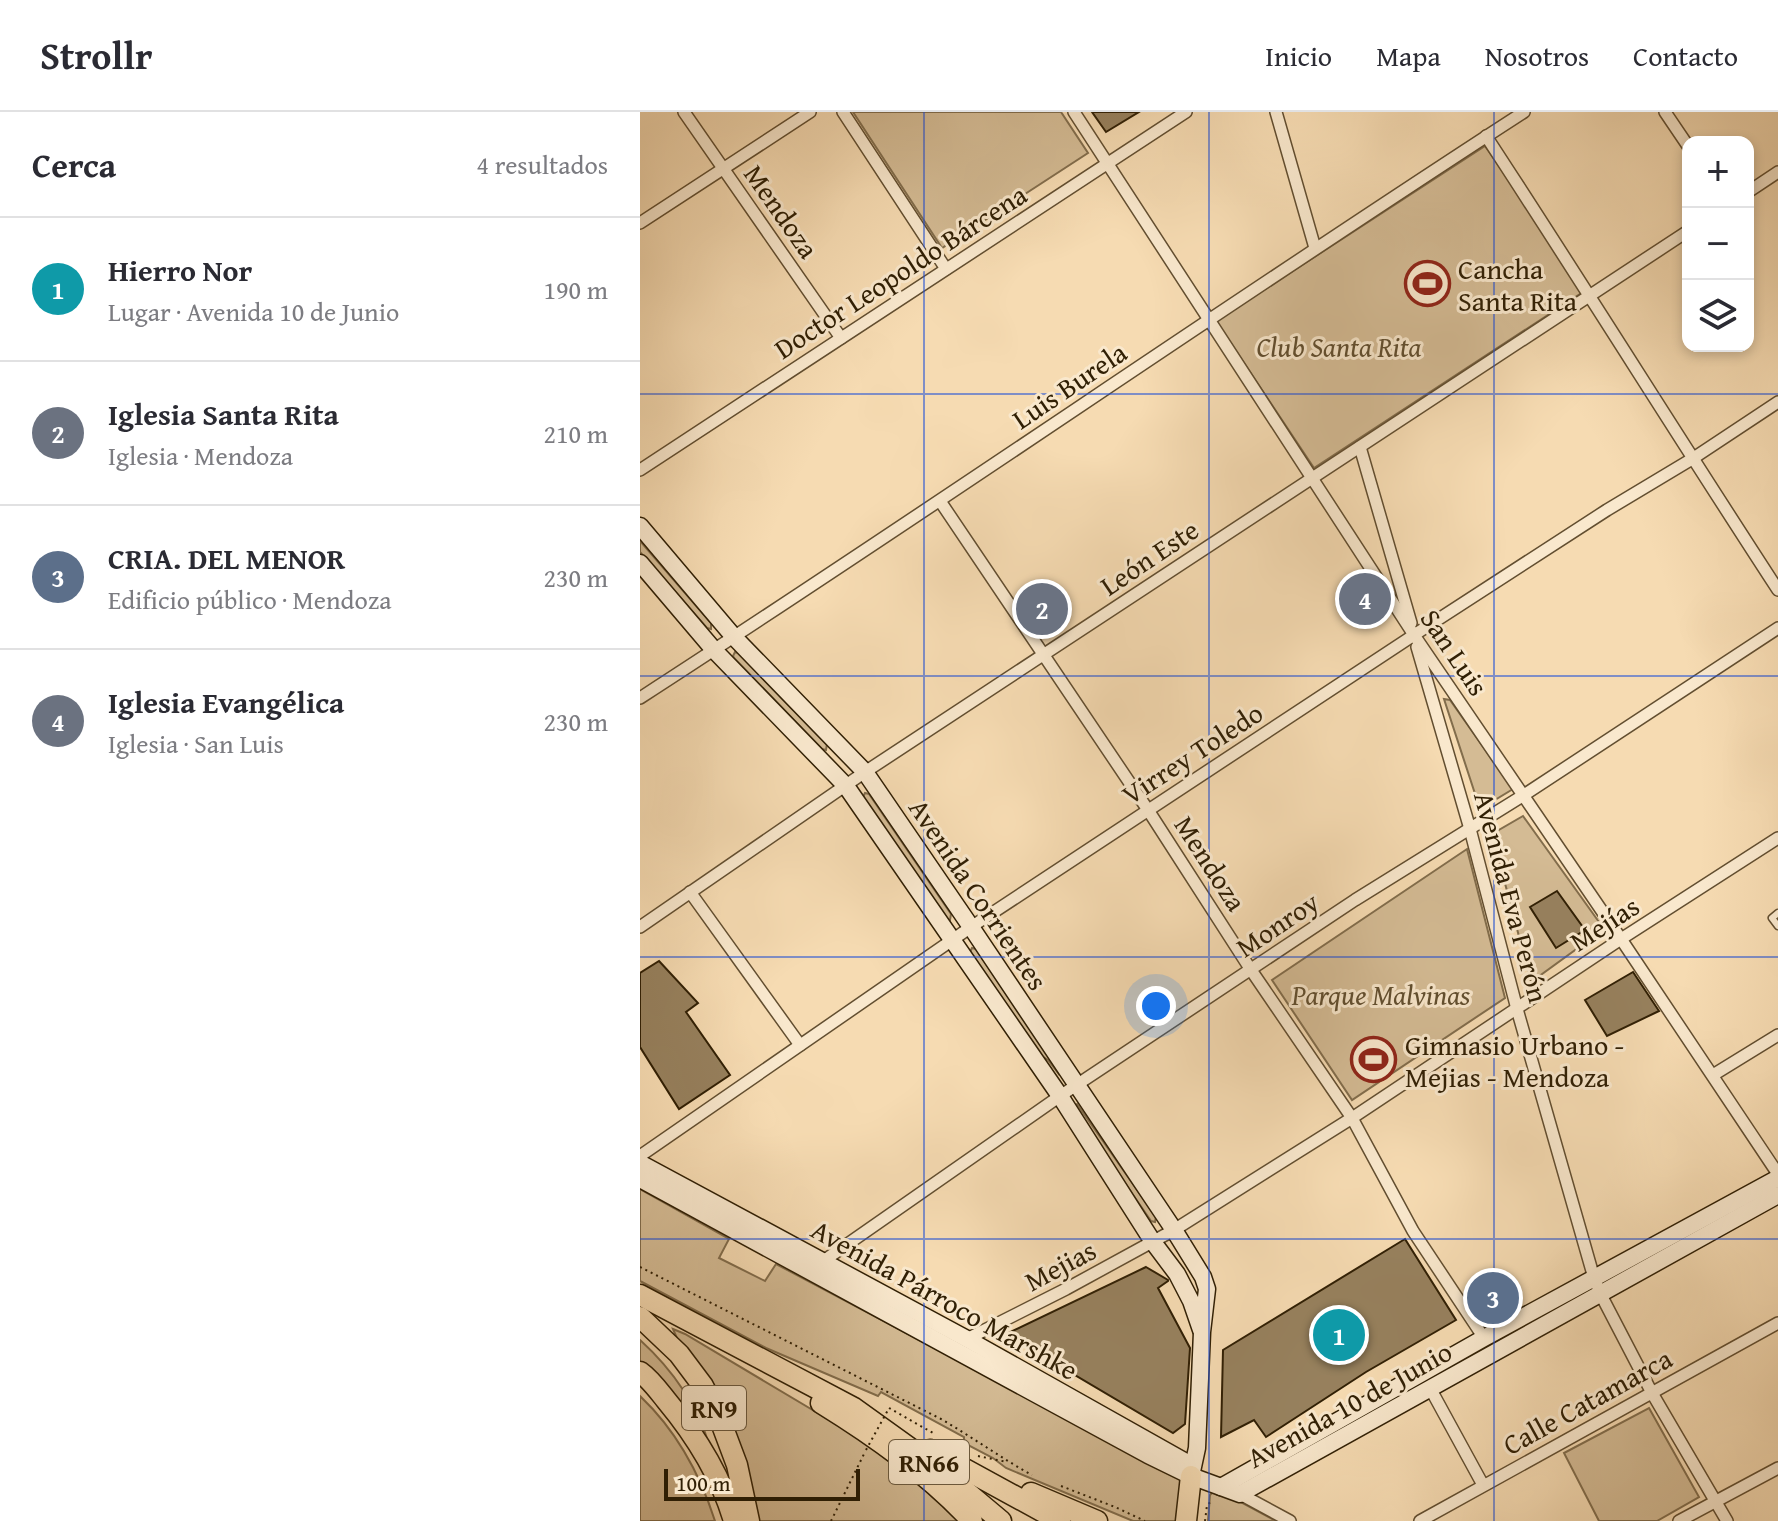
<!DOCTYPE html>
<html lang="es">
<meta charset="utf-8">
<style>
body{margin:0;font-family:"Gentium Book Plus",serif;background:#f7f7f7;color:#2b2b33}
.controls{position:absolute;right:24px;top:24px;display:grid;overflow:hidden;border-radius:16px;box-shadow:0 4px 12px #0003}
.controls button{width:72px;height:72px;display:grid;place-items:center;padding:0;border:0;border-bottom:2px solid #e1e1e2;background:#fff;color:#2b2b33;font:40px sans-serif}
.scale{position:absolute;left:24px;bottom:20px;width:196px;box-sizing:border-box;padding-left:8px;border:4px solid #301f04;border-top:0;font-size:22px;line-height:28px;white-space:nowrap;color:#301f04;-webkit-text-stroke:6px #f9e8cd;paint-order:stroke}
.you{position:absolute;left:516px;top:894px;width:28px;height:28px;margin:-20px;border:6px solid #fff;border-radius:50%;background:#1a73e8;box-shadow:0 0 0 12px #1a73e833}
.badge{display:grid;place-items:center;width:52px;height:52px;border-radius:50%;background:#8f2418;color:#fff;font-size:26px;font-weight:700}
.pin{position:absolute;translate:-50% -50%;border:4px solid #fff;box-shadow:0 2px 8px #0006}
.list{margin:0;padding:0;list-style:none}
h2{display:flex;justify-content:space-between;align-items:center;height:104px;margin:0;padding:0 32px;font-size:34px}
h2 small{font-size:26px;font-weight:400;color:#7c7c81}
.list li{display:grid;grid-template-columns:52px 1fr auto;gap:24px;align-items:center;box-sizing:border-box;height:144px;padding:0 32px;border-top:2px solid #e1e1e2}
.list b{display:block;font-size:30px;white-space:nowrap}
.list p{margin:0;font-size:26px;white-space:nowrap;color:#7c7c81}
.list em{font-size:26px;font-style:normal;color:#7c7c81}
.icon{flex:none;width:44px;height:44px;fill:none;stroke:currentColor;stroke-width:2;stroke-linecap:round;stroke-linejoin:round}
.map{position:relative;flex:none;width:1138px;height:1409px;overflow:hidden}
header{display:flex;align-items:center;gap:48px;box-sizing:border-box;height:112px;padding:0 40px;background:#fff;border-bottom:2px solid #e1e1e2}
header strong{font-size:38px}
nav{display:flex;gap:44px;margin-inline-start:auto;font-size:28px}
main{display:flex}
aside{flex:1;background:#fff}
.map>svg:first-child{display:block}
.green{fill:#d4bb94;stroke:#826d4c;stroke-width:2}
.building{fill:#97815e;stroke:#301f04;stroke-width:2}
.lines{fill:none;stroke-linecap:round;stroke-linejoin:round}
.lane-casing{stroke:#624e30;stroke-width:9}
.street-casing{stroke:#624e30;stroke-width:14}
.secondary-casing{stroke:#301f04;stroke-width:19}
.highway-casing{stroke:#301f04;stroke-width:23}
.path{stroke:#301f04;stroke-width:2;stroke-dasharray:2 4;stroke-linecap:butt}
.lane{stroke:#f9e8cd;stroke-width:6}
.street{stroke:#f9e8cd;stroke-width:11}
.secondary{stroke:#f9e8cd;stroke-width:16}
.highway{stroke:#f6dbb2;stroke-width:20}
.path-bridge{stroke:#301f04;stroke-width:2;stroke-dasharray:2 4;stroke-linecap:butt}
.grid{fill:none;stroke:#1d4ed8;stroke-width:2;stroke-opacity:0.55}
.labels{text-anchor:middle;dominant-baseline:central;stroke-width:6;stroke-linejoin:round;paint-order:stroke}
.shield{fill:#f9e8cd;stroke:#6c5b40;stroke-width:2}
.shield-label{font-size:26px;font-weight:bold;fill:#301f04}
.street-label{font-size:28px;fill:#301f04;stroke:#f9e8cd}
.poi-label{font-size:28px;fill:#301f04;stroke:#f9e8cd;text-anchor:start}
.park-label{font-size:28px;font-style:italic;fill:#614e2f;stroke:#f9e8cd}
</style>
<header>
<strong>Strollr</strong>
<nav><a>Inicio</a><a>Mapa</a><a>Nosotros</a><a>Contacto</a></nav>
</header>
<main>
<aside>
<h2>Cerca<small>4 resultados</small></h2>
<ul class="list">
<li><span class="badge" style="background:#0f9aa8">1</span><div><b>Hierro Nor</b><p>Lugar · Avenida 10 de Junio</p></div><em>190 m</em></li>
<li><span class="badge" style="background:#6b7280">2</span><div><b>Iglesia Santa Rita</b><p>Iglesia · Mendoza</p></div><em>210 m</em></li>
<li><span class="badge" style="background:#5c6f8a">3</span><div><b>CRIA. DEL MENOR</b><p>Edificio público · Mendoza</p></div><em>230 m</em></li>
<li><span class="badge" style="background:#6b7280">4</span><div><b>Iglesia Evangélica</b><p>Iglesia · San Luis</p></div><em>230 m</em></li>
</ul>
</aside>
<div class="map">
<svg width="1138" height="1409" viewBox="0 0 1138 1409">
<rect width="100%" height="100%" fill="#f6dbb2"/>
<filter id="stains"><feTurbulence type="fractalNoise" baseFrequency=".0025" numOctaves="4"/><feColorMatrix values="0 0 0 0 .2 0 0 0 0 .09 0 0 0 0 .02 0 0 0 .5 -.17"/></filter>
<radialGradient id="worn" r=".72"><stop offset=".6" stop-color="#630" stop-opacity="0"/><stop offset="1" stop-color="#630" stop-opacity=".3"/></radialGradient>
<!-- green -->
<g class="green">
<polygon points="213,0 421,0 448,41 302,136"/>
<polygon points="845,34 946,178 674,356 576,209"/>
<polygon points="0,429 71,511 71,517 67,516 0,440"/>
<polygon points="95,540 98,541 187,632 186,638 182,637 94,546 93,544"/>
<polygon points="804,587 810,588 873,677 840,697"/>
<polygon points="225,681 229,682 311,802 310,808 307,808 224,687 223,685"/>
<polygon points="883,704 964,817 891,870 852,722"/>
<polygon points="827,737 865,886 712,988 632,868"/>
<polygon points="332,836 336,837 418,958 418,961 408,948 400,943 330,840"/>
<polygon points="437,992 516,1105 515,1110 511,1109 434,997 434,994"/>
<polygon points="0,1077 89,1127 79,1146 125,1169 136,1152 541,1367 536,1409 493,1409 366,1356 353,1346 324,1331 324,1325 241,1280 238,1284 126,1236 0,1169"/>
<polygon points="33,1217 45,1222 213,1322 255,1350 324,1409 116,1409"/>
<path d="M0,1228C32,1257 57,1293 70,1335L0,1252Z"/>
<path d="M0,1284C36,1318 60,1362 75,1409H0Z"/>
<polygon points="1009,1296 1059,1385 1017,1409 959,1409 924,1341"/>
<polygon points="574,1379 584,1381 636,1409 568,1409 570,1383"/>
</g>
<!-- building -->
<g class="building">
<polygon points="452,0 499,0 466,20"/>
<polygon points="725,466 744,496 727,508 706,478"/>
<polygon points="399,471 426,509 413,519 400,518 378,486"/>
<polygon points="917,779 945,818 916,836 890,795"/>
<polygon points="19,849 58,891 46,900 90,963 39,997 0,935 0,861"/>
<polygon points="993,860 1019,899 967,924 945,888"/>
<polygon points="765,1127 816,1208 726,1260 626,1325 614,1308 581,1325 583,1238"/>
<polygon points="506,1155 528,1168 528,1169 518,1176 550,1236 545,1312 533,1321 394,1239 362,1224"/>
<polygon points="859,1170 871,1192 859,1199 845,1196 835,1180"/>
</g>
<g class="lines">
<defs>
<polyline id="lane" points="1138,801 1132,806 1138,814"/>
<g id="street">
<polyline points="44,0 201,226"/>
<polyline points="203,0 306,157"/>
<polyline points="434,0 774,523 981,827 1138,1062"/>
<polyline points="636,0 675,136"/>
<polyline points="1025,0 1048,34"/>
<path d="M846,24C945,175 1040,328 1138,478"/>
<polyline points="1108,80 1138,60"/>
<polyline points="0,111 170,0"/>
<polyline points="720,335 771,511"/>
<polyline points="0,358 546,0"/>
<polyline points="300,389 508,698 611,858 712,1006 773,1119 844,1226"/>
<polyline points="777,535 830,717 877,897 954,1166 961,1183 1012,1281 1087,1409"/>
<path d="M0,586C297,394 587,192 884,0"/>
<polyline points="50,780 160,933"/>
<polyline points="0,815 225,660 1048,119"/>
<polyline points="1073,963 1138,923"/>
<polyline points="0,1044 331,815 774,523 967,398 1052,347 1138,290"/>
<polyline points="179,1152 420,984 715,788 884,683 1138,516"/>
<polyline points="327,1227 426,1177 534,1118 712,1006 981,827 1138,726"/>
<polyline points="790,1276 843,1373"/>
<polyline points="600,1382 650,1409"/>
<polyline points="780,1409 1138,1211"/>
<polyline points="1039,1409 1138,1356"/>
</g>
<g id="secondary">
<polyline points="0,414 94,525 225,660 331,815 534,1118 563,1165 567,1177 562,1220 557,1336 551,1364"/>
<polyline points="0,451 74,538 206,674 420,984 513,1130 537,1162 551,1189 561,1218"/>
<polyline points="0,1051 327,1227 544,1349"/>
<polyline points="0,1067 508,1343 551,1364 600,1382 1138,1083"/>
<polyline points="581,1375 844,1226 1138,1066"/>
</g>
<g id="highway">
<polyline points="0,1183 214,1296 299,1357 361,1409"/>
<polyline points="0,1205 39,1242 63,1274 79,1305 97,1353 109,1409"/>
<path d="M0,1260C10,1267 18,1278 26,1288C56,1324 81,1364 94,1409"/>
<path d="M181,1291C236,1325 288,1362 332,1409"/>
<polyline points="290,1338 420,1409"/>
<polyline points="391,1381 457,1409"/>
<polyline points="546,1409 551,1364"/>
</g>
</defs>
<!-- lane casing -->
<use href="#lane" class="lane-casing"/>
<!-- street casing -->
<use href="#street" class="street-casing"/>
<!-- secondary casing -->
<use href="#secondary" class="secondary-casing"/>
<!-- highway casing -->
<use href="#highway" class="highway-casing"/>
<!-- path -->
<g class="path">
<path d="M0,1155L301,1307C332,1325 361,1346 392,1363"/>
<polyline points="249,1296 293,1321"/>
<polyline points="338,1344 367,1350"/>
<polyline points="421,1374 475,1395 505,1409"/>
<polyline points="191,1409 224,1342"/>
<polyline points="565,1409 567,1393 572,1389"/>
</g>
<!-- lane -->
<use href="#lane" class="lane"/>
<!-- street -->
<use href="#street" class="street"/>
<!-- secondary -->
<use href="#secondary" class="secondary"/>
<!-- highway -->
<use href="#highway" class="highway"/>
<!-- path-bridge -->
<polyline class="path-bridge" points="226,1338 249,1296"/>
</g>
<!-- grid -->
<path class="grid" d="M284,0V1409M569,0V1409M854,0V1409M0,282H1138M0,564H1138M0,845H1138M0,1127H1138"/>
<!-- icons -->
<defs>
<symbol id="stadium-ring" viewBox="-11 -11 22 22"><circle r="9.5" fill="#f9e8cd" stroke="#8f2418" stroke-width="1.5"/><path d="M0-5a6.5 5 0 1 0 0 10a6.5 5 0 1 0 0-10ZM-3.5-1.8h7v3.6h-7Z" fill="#8f2418"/></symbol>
</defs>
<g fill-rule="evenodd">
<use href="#stadium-ring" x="762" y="146" width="51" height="51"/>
<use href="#stadium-ring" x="708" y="922" width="51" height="51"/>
</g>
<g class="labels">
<!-- shield labels -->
<g class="shield">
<rect x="42" y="1274" width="64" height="44" rx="6"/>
<rect x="249" y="1328" width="80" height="44" rx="6"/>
</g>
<g class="shield-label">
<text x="74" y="1296">RN9</text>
<text x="289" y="1350">RN66</text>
</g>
<!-- street labels -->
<g class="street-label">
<text transform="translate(142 99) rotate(55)">Mendoza</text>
<text transform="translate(260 159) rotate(-33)">Doctor Leopoldo Bárcena</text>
<text transform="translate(429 273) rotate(-34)">Luis Burela</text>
<text transform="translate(509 445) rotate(-34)">León Este</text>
<text transform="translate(815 540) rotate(56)">San Luis</text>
<text transform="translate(552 641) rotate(-33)">Virrey Toledo</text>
<text transform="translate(571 751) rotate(57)">Mendoza</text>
<text transform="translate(339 782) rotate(56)">Avenida Corrientes</text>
<text transform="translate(872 785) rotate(75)">Avenida Eva Perón</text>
<text transform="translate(964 811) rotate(-33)">Mejías</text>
<text transform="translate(637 812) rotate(-34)">Monroy</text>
<text transform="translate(420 1153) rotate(-28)">Mejias</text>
<text transform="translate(305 1187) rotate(29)">Avenida Párroco Marshke</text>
<text transform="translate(947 1289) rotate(-29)">Calle Catamarca</text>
<text transform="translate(709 1292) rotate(-29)">Avenida 10 de Junio</text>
</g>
<!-- poi labels -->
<g class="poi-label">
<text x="818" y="156">Cancha<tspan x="818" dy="32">Santa Rita</tspan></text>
<text x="765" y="932">Gimnasio Urbano -<tspan x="765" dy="32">Mejias - Mendoza</tspan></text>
</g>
<!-- park labels -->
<g class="park-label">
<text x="699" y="234">Club Santa Rita</text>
<text x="741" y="882">Parque Malvinas</text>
</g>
</g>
<rect width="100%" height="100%" filter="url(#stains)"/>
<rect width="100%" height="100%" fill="url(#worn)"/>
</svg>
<div class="controls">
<button>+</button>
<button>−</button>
<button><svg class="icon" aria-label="layers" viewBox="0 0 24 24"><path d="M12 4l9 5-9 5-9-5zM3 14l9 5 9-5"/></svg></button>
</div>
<div class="scale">100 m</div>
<div class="you"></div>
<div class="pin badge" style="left:699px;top:1223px;background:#0f9aa8">1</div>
<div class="pin badge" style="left:402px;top:497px;background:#6b7280">2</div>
<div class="pin badge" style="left:853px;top:1186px;background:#5c6f8a">3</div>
<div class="pin badge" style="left:725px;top:487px;background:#6b7280">4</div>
</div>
</main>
